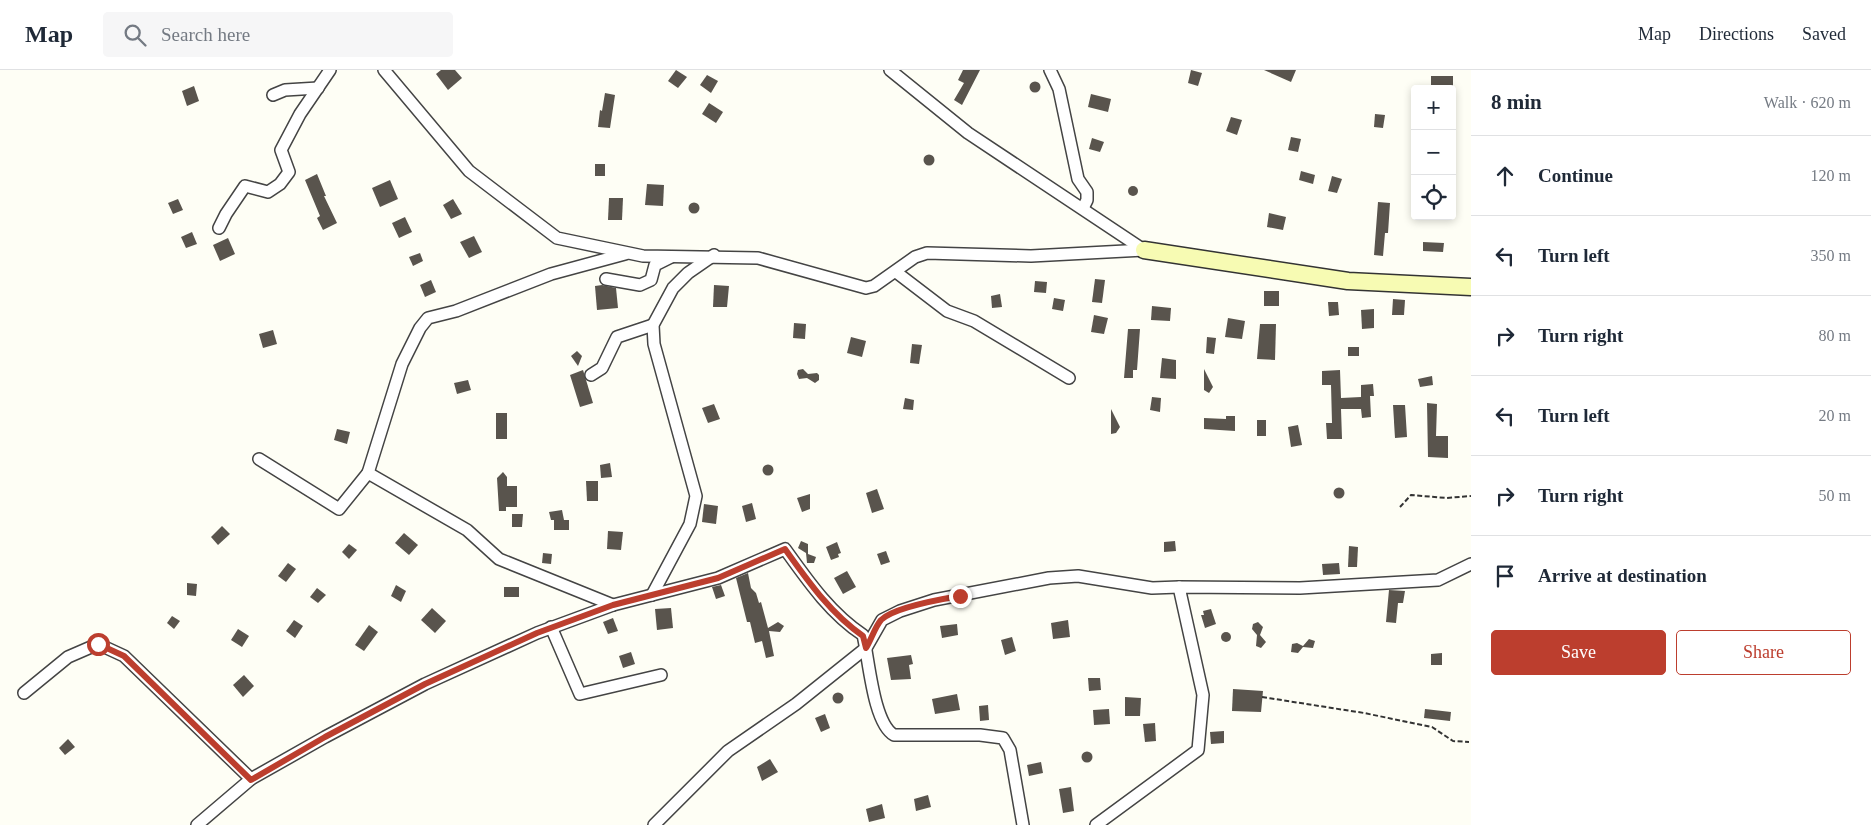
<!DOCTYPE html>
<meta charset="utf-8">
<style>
body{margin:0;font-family:"Times New Roman",serif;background:#f6f6f7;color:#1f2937}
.controls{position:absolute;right:15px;top:15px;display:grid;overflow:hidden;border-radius:5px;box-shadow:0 2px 8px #0003}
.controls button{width:45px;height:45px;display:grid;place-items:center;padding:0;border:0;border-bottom:1px solid #e0e1e3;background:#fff;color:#1f2937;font:25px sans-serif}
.stop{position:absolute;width:15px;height:15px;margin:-11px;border:4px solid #bc3e2e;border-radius:50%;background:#fff}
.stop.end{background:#bc3e2e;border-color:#fff;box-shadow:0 1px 5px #0008}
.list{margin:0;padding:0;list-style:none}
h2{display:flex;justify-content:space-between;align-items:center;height:65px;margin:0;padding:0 20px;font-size:21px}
h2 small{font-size:16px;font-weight:400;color:#747a83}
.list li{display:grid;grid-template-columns:32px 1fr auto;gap:15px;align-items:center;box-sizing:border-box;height:80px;padding:0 20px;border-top:1px solid #e0e1e3}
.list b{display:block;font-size:19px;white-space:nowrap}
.list em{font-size:16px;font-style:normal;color:#747a83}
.actions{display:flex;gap:10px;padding:15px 20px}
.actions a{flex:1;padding:11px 0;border:1px solid #bc3e2e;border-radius:5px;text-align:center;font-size:18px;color:#bc3e2e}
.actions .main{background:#bc3e2e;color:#fff}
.icon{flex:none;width:28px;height:28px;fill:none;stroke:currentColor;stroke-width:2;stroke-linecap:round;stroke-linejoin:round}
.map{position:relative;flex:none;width:1471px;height:755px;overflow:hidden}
header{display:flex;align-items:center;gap:30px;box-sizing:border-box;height:70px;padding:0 25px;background:#fff;border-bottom:1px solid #e0e1e3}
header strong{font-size:24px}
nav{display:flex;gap:28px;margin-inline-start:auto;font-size:18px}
.search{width:350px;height:45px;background:#f6f6f7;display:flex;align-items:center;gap:12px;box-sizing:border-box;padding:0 18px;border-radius:5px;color:#747a83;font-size:19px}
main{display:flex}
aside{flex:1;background:#fff}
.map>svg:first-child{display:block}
.building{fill:#59544d}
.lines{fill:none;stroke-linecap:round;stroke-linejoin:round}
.minor-casing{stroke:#444;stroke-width:14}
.secondary-casing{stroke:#333;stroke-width:19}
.path{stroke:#333;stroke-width:2;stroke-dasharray:5 2.5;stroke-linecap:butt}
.minor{stroke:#fff;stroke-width:11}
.secondary{stroke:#f7fbb3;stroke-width:16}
.route{stroke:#bc3e2e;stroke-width:6}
</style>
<header>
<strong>Map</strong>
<div class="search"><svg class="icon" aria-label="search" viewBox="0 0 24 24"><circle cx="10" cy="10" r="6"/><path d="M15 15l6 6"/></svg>Search here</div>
<nav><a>Map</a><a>Directions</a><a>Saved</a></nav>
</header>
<main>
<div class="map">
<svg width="1471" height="755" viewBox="0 0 1471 755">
<rect width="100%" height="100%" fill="#fefef5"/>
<!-- building -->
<g class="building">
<polygon points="441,0 455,0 462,8 448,20 436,4"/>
<polygon points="676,0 687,7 678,18 668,11"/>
<polygon points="963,0 980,0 962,35 954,30 964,13 958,10"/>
<polygon points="1191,0 1202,3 1198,16 1188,13"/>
<polygon points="1264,0 1296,0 1291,12"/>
<polygon points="707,5 718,11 711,23 700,15"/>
<polygon points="1431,6 1453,6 1453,18 1431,19"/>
<circle cx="1035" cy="17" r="5.5"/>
<polygon points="194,16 199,31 187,36 182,21"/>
<polygon points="605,23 615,25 610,58 598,57 600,40 602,41"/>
<polygon points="1091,24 1111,29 1108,42 1088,37"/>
<polygon points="709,33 723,42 716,53 702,44"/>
<polygon points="1375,44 1385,45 1383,58 1374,57"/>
<polygon points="1231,47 1242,50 1237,65 1226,61"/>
<polygon points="1291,67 1301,69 1298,82 1288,80"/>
<polygon points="1092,68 1104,72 1100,82 1089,79"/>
<circle cx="929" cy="90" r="5.5"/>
<rect x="595" y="94" width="10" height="12"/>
<polygon points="1301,101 1315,105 1313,114 1299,110"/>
<polygon points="317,104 326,126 324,126 337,153 323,160 317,148 320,146 305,110"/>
<polygon points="1332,106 1342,109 1337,123 1328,121"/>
<polygon points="390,110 398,129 380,137 372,118"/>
<polygon points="647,114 664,115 663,136 645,135"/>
<circle cx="1133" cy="121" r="5"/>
<polygon points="609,128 623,128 622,150 608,150"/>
<polygon points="178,129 183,140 173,144 168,133"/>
<polygon points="453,129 462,144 451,149 443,135"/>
<polygon points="1378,132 1390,133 1388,163 1385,163 1383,186 1374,185"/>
<circle cx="694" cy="138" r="5.5"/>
<polygon points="1269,143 1286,147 1283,160 1267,157"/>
<polygon points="405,147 412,162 399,168 392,153"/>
<polygon points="192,162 197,174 186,178 181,167"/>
<polygon points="474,166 482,182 469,188 460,172"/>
<polygon points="228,168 235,184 220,191 213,175"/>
<polygon points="1423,172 1444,173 1443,182 1423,181"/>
<polygon points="420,183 423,191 413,196 409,187"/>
<polygon points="1095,209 1105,210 1102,233 1092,232"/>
<polygon points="431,210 436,222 425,227 420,215"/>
<polygon points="1035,211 1047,212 1046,223 1034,222"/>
<polygon points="602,215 616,218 618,238 597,240 595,216"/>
<polygon points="714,215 729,216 727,237 713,237"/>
<rect x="1264" y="221" width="15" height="15"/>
<polygon points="1000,224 1002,237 992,238 991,226"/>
<polygon points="1054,228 1065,230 1063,241 1052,239"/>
<polygon points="1393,229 1405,230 1404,245 1392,245"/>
<polygon points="1328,232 1338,232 1339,245 1329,246"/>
<polygon points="1152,236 1171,238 1170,251 1151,250"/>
<polygon points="1374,239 1374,258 1362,259 1361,240"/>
<polygon points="1094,245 1108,248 1104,264 1091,262"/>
<polygon points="1228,248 1245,251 1242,269 1225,267"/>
<polygon points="794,253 806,254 805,269 793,268"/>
<polygon points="1260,254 1276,254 1275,290 1257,289"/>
<polygon points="1128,259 1140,259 1137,300 1133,300 1133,308 1124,308"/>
<polygon points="273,260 277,274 263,278 259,264"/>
<polygon points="851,267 866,271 862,287 847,283"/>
<polygon points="1207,267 1216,268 1214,284 1206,283"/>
<polygon points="912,274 922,275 919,294 910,293"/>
<rect x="1348" y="277" width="11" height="9"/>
<polygon points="577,281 582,286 578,296 571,286"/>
<polygon points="1162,288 1176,290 1176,309 1160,308"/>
<polygon points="803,299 808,304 817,303 819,305 819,310 815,313 807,308 799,309 797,304 798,300"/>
<polygon points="1204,299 1213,317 1209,323 1204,320"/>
<polygon points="583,300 593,333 580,337 570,305"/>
<polygon points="1340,300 1341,328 1361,327 1361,315 1373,314 1374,326 1370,326 1371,347 1362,348 1361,339 1341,339 1342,369 1327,369 1326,353 1332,353 1331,315 1322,315 1322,301"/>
<polygon points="1432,306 1433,315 1420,317 1418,309"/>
<polygon points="468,310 471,320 457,324 454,313"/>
<polygon points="1152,327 1161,328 1160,342 1150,340"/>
<polygon points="905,328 914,330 913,340 903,339"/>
<polygon points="1427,333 1437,334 1436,366 1448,366 1448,388 1428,387"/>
<polygon points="714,334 720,349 708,353 702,338"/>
<polygon points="1393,335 1405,335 1407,367 1395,368"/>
<polygon points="1111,339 1120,357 1116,363 1111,364"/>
<rect x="496" y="343" width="11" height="26"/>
<polygon points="1226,346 1235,346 1235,361 1204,359 1204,348 1226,349"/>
<rect x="1257" y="350" width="9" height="16"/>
<polygon points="1298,355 1302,375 1291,377 1288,357"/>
<polygon points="337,359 350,362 347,374 334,370"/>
<polygon points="610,393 612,407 601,408 600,395"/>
<circle cx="768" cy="400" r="5.5"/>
<polygon points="503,402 507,407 507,416 517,416 517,437 506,437 506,441 499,441 497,408"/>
<polygon points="586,411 598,411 598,431 587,431"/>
<circle cx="1339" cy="423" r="5.5"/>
<polygon points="877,419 884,439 872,443 866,423"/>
<polygon points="810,424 810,439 802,442 797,428"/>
<polygon points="752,433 756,449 746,452 742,436"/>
<polygon points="704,434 718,436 716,454 702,452"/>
<polygon points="562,440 564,450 569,450 569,460 554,460 554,450 551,450 549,442"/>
<polygon points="512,444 523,444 522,457 512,457"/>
<polygon points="222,456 230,464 218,475 211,467"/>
<polygon points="608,461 623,462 621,480 607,479"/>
<polygon points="404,463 418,475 409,485 395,473"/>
<polygon points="801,471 808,474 808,484 816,487 814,493 807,493 806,483 798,478"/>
<polygon points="1175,471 1176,481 1164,482 1164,472"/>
<polygon points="837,472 841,483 838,484 839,487 831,490 826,477"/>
<polygon points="349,474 357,480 349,489 342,482"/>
<polygon points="1349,476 1358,477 1357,497 1348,497"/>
<polygon points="886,481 890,492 881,495 877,484"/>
<polygon points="543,483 552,484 551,494 542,493"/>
<polygon points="288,493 296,499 286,512 278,506"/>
<polygon points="1339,493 1340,504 1323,505 1322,494"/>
<polygon points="847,501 856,517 843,524 834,508"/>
<polygon points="748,503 751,518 756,523 759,533 761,532 768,558 778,552 784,556 780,562 769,561 774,586 766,588 762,571 755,573 750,552 747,552 736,508"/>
<polygon points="187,513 197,514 196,526 187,525"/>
<polygon points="396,515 406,521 401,532 391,526"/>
<polygon points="721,515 725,526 716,529 712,517"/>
<rect x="504" y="517" width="15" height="10"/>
<polygon points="317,518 326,525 318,533 310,527"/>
<polygon points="1389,520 1405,521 1403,533 1398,533 1396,553 1386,552"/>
<polygon points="432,538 446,551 435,563 421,550"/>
<polygon points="671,538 673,558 657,560 655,539"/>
<polygon points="1211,539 1216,554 1205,558 1201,545 1204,545 1203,541"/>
<polygon points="172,546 180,551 174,559 167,553"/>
<polygon points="613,548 618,561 608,564 603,552"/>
<polygon points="294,550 303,556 295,568 286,561"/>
<polygon points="1068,550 1070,567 1053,569 1051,553"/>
<polygon points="1258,552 1263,557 1260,565 1266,572 1261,578 1256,576 1257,565 1252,559 1253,554"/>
<polygon points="957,554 958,565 942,568 940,556"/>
<polygon points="369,555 378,562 364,581 355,575"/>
<polygon points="238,559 249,566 242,577 231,570"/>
<circle cx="1226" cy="567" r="5"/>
<polygon points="1012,567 1016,581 1005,585 1001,570"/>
<polygon points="1309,569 1315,571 1313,578 1303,577 1298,583 1291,582 1292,574 1297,573 1303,576"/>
<polygon points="631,582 635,594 623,598 619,586"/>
<polygon points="1442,583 1442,595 1431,595 1431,584"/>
<polygon points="911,585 913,594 909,595 911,609 891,610 887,588"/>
<polygon points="244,605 254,616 243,627 233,615"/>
<polygon points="1088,608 1100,608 1101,620 1089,621"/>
<polygon points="1233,619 1263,621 1261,642 1232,641"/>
<circle cx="838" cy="628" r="5.5"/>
<polygon points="957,624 960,640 935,644 932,629"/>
<polygon points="1125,627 1141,628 1140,646 1125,646"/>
<polygon points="988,635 989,650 980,651 979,636"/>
<polygon points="1109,639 1110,654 1094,655 1093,640"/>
<polygon points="1425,639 1451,642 1450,651 1424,648"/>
<polygon points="825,644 830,658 821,662 815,648"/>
<polygon points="1155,653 1156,671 1145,672 1143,654"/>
<polygon points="1224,661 1224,673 1211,674 1210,662"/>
<polygon points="68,669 75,677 65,685 59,678"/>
<circle cx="1087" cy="687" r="5.5"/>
<polygon points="770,689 778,702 762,711 757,697"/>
<polygon points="1041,692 1043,703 1029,706 1027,695"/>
<polygon points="1071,717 1074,741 1063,743 1059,719"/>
<polygon points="928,725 931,737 916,741 914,729"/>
<polygon points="882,734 885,748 869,752 866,739"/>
</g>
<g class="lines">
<defs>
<g id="minor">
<polyline points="384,0 469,101 557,168 643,186 758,188 866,218 874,216 915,187 927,183 1031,186 1144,180"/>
<polyline points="890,0 968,63 1144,180"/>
<polyline points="1050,0 1059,19 1078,109 1087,122 1087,130 1083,138"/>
<polyline points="273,25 285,20 318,18"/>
<polyline points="219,158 226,144 245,116 268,122 280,114 289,102 281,80 300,44 330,0"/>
<polyline points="896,202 947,241 974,251 1069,308"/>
<polyline points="606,209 640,215 651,210 655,195 671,187"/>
<polyline points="591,305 602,298 617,267 653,255"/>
<polyline points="259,389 339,439 368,403 467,460 499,489 613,535"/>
<polyline points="368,403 402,294 420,258 428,248 456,241 551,204 625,184"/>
<polyline points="652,525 690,454 696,426 654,274 653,255 673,218 688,203 714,185"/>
<polyline points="551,557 580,624 661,605"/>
<polyline points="24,623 68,587 98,574 124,586 251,709"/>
<path d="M197,755L251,709L325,667L425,614L537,563L613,535L718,508L785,479C808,511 830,543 863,565C869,589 873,653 894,665H980L1003,668L1010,680L1023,755"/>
<polyline points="654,755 728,681 796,634 866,578 882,550 900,541 934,530 1049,508 1078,506 1152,518 1179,517"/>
<polyline points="1096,755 1198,680 1203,625 1179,517 1300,518 1438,510 1471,494"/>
</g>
<polyline id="secondary" points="1144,180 1348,211 1471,217"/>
</defs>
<!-- minor casing -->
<use href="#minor" class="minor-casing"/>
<!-- secondary casing -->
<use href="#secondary" class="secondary-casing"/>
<!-- path -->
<g class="path">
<polyline points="1400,437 1411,425 1447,428 1471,426"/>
<polyline points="1262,627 1364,643 1432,657 1453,671 1469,672"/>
</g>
<!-- minor -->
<use href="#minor" class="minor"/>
<!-- secondary -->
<use href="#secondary" class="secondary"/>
</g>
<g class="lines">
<!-- route -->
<path class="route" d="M98,574L124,586L251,710L325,667L425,614L537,563L613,535L718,508L785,479C808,511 830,543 863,566L866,578C871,570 875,557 881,550C894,537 942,529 960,526"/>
</g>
</svg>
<div class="controls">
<button>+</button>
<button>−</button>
<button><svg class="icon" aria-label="locate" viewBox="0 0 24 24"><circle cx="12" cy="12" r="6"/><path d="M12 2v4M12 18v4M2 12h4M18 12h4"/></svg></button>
</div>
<div class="stop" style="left:98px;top:574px"></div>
<div class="stop end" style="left:960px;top:526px"></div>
</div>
<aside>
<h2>8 min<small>Walk · 620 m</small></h2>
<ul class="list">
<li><svg class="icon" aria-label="ahead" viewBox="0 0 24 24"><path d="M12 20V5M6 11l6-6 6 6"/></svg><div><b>Continue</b></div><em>120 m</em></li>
<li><svg class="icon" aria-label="left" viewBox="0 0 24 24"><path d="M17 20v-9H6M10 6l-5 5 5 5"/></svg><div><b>Turn left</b></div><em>350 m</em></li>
<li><svg class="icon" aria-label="right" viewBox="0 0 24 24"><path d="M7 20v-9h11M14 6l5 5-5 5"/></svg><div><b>Turn right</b></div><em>80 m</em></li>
<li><svg class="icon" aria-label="left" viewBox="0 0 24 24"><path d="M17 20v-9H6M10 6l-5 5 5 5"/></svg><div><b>Turn left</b></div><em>20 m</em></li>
<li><svg class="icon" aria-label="right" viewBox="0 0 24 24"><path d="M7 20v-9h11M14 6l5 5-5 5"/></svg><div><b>Turn right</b></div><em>50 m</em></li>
<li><svg class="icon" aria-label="arrive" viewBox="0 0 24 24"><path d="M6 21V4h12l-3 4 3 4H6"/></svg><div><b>Arrive at destination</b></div></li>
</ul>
<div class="actions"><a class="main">Save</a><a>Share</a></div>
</aside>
</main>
